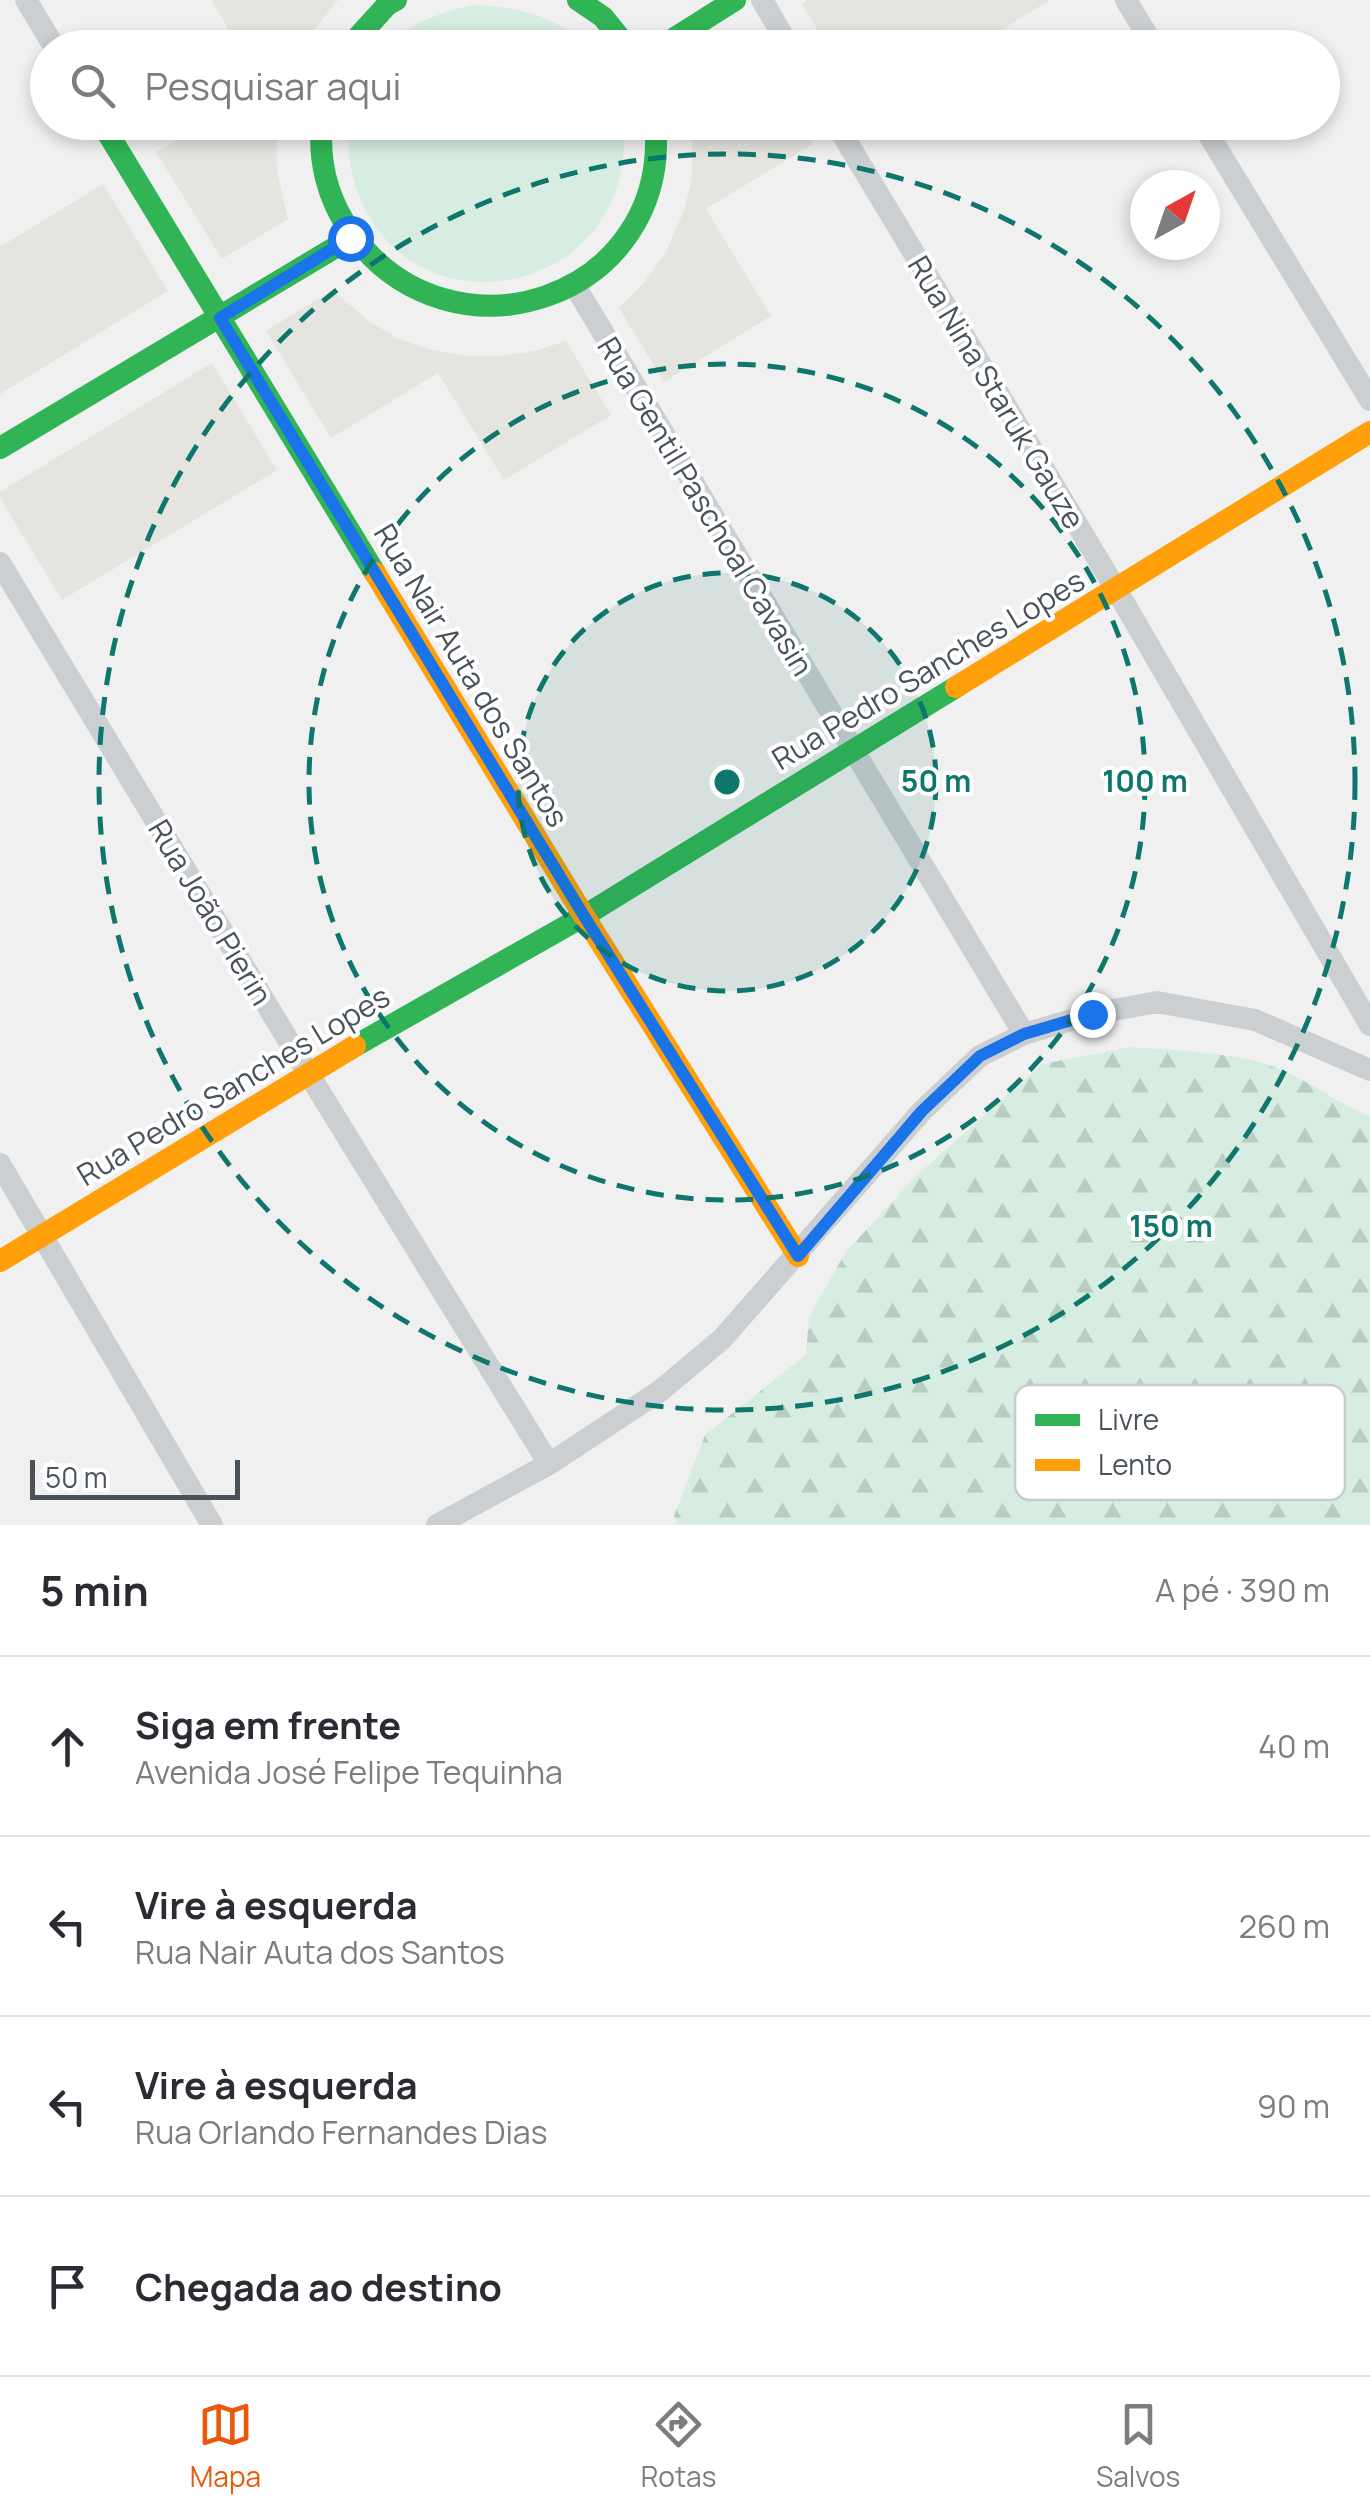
<!DOCTYPE html>
<html lang="pt">
<meta charset="utf-8">
<style>
body{margin:0;font-family:Manrope,sans-serif;background:#f7f7f7;color:#2b2b33}
.compass{position:absolute;left:1130px;top:170px;width:90px;height:90px;border-radius:50%;background:#fff;box-shadow:0 5px 15px #0003;rotate:40deg}
.scale{position:absolute;left:30px;bottom:25px;width:210px;box-sizing:border-box;padding-left:10px;border:5px solid #49515b;border-top:0;font-size:28px;line-height:35px;white-space:nowrap;color:#49515b;-webkit-text-stroke:8px #fff;paint-order:stroke}
.stop{position:absolute;width:30px;height:30px;margin:-22px;border:8px solid #1a73e8;border-radius:50%;background:#fff}
.stop.end{background:#1a73e8;border-color:#fff;box-shadow:0 2px 10px #0008}
.list{margin:0;padding:0;list-style:none}
h2{display:flex;justify-content:space-between;align-items:center;height:130px;margin:0;padding:0 40px;font-size:42px}
h2 small{font-size:32px;font-weight:400;color:#7c7c81}
.list li{display:grid;grid-template-columns:65px 1fr auto;gap:30px;align-items:center;box-sizing:border-box;height:180px;padding:0 40px;border-top:2px solid #e1e1e2}
.list b{display:block;font-size:38px;white-space:nowrap}
.list p{margin:0;font-size:32px;white-space:nowrap;color:#7c7c81}
.list em{font-size:32px;font-style:normal;color:#7c7c81}
.icon{flex:none;width:55px;height:55px;fill:none;stroke:currentColor;stroke-width:2;stroke-linecap:round;stroke-linejoin:round}
.map{position:relative;flex:none;width:1370px;height:1525px;overflow:hidden}
.search{position:absolute;background:#fff;box-shadow:0 5px 15px #0003;left:30px;right:30px;top:30px;height:110px;display:flex;align-items:center;gap:25px;box-sizing:border-box;padding:0 35px;border-radius:55px;color:#7c7c81;font-size:38px}
.sheet{height:850px;background:#fff}
nav{display:flex;justify-content:space-around;align-items:center;box-sizing:border-box;height:140px;border-top:2px solid #e1e1e2;background:#fff;font-size:28px;color:#7c7c81}
nav a{display:grid;justify-items:center;gap:5px}
nav .on{color:#ea580c}
.map>svg:first-child{display:block}
.commercial{fill:#e5e4de}
.green{fill:#d7ede1}
.forest{fill:url(#forest-firs)}
.lines{fill:none;stroke-linecap:round;stroke-linejoin:round}
.street{stroke:#cccfd1;stroke-width:22}
.fast{stroke:#30b455;stroke-width:22}
.slow{stroke:#ff9f0a;stroke-width:22}
.route{stroke:#1a73e8;stroke-width:12}
.ring{fill:none;stroke:#0f766e;stroke-width:5;stroke-dasharray:18 12}
.labels{text-anchor:middle;dominant-baseline:central;stroke-width:8;stroke-linejoin:round;paint-order:stroke}
.street-label{font-size:30px;fill:#49515b;stroke:#fff}
.key{fill:#fff;stroke:#c8cbce;stroke-width:2.5}
.key-label{font-size:28px;fill:#49515b}
.centre{fill:#0f766e;stroke:#fff;stroke-width:5}
.ring-label{font-size:30px;text-anchor:middle;font-weight:bold;fill:#0f766e;stroke:#fff;stroke-width:8;stroke-linejoin:round;paint-order:stroke}
</style>
<div class="map">
<svg width="1370" height="1525" viewBox="0 0 1370 1525">
<defs>
<pattern id="forest-firs" width="22" height="20" patternUnits="userSpaceOnUse" patternTransform="scale(2.5)"><rect width="22" height="20" fill="#d7ede1"/><path d="M5 1l3.5 6h-7zM16 11l3.5 6h-7z" fill="#bacdc3"/></pattern>
</defs>
<rect width="100%" height="100%" fill="#f1f0f0"/>
<!-- commercial -->
<g class="commercial">
<polygon points="211,0 338,0 301,47 240,48"/>
<polygon points="808,0 1050,0 972,48 828,47 802,4"/>
<polygon points="205,123 277,123 277,171 288,219 222,259 156,152"/>
<polygon points="692,123 800,123 813,144 706,209 771,316 664,382 619,308 642,285 665,254 684,211 692,177"/>
<polygon points="103,184 168,291 0,394 0,247"/>
<polygon points="332,290 370,322 399,339 432,350 467,356 502,356 535,351 566,341 611,415 504,480 438,373 331,438 266,331"/>
<polygon points="212,363 277,470 62,600 0,498 0,492"/>
</g>
<!-- green -->
<g class="green">
<path d="M473,5C515,7 556,14 586,47H387C411,22 439,13 473,5Z"/>
<path d="M623,122C640,292 419,341 360,198C350,174 346,148 350,123Z"/>
</g>
<!-- forest -->
<path class="forest" d="M1131,1047C1176,1051 1246,1052 1286,1072C1315,1085 1340,1104 1370,1116V1525H677L674,1516L705,1435L806,1355L809,1317L845,1253L915,1177L1042,1064Z"/>
<g class="lines">
<!-- street -->
<g class="street">
<polyline points="26,0 55,48"/>
<polyline points="762,0 790,48"/>
<polyline points="1126,0 1155,48"/>
<polyline points="835,122 1117,591 1370,1025"/>
<polyline points="1201,122 1370,400"/>
<polyline points="575,286 1024,1034"/>
<polyline points="0,563 308,1073 549,1464"/>
<polyline points="0,1164 212,1525"/>
<polyline points="437,1525 549,1464 660,1391 722,1339 922,1111 980,1056 1024,1034 1092,1014 1157,1002 1255,1020 1370,1070"/>
</g>
<!-- fast -->
<g class="fast">
<polyline points="578,0 603,17 628,48"/>
<polyline points="348,48 387,5 396,0"/>
<polyline points="659,48 735,0"/>
<polyline points="101,122 375,573"/>
<path d="M322,122C318,161 328,199 350,231C451,374 673,297 655,122"/>
<polyline points="0,448 351,238"/>
<polyline points="355,1046 584,916 956,687"/>
</g>
<!-- slow -->
<g class="slow">
<polyline points="375,573 584,916 798,1256"/>
<polyline points="956,687 1370,432"/>
<polyline points="0,1261 355,1046"/>
</g>
</g>
<g class="lines">
<!-- route -->
<polyline class="route" points="350,238 220,318 584,916 798,1256 922,1111 980,1056 1024,1034 1092,1014"/>
</g>
<!-- distance rings -->
<circle cx="727" cy="782" r="209" fill="#0f766e" fill-opacity=".12"/>
<g class="ring">
<circle cx="727" cy="782" r="209"/>
<circle cx="727" cy="782" r="418"/>
<circle cx="727" cy="782" r="628"/>
</g>
<g class="labels">
<!-- street labels -->
<g class="street-label">
<text transform="translate(997 392) rotate(59)">Rua Nina Staruk Gauze</text>
<text transform="translate(706 506) rotate(59)">Rua Gentil Paschoal Cavasin</text>
<text transform="translate(928 669) rotate(-31)">Rua Pedro Sanches Lopes</text>
<text transform="translate(472 675) rotate(59)">Rua Nair Auta dos Santos</text>
<text transform="translate(211 912) rotate(59)">Rua João Pierin</text>
<text transform="translate(233 1085) rotate(-31)">Rua Pedro Sanches Lopes</text>
</g>
</g>
<!-- legend -->
<rect x="1015" y="1385" width="330" height="115" rx="15" class="key"/>
<rect x="1035" y="1414" width="45" height="12" fill="#30b455"/>
<rect x="1035" y="1459" width="45" height="12" fill="#ff9f0a"/>
<g class="key-label">
<text x="1098" y="1430">Livre</text>
<text x="1098" y="1475">Lento</text>
</g>
<circle cx="727" cy="782" r="15" class="centre"/>
<g class="ring-label">
<text x="936" y="792">50 m</text>
<text x="1145" y="792">100 m</text>
<text x="1171" y="1237">150 m</text>
</g>
</svg>
<svg class="compass" viewBox="-18 -18 36 36"><path d="M0-13l5 13h-10z" fill="#e53935"/><path d="M0 13l5-13h-10z" fill="#7c7c81"/></svg>
<div class="scale">50 m</div>
<div class="stop" style="left:350px;top:238px"></div>
<div class="stop end" style="left:1092px;top:1014px"></div>
<div class="search"><svg class="icon" aria-label="search" viewBox="0 0 24 24"><circle cx="10" cy="10" r="6"/><path d="M15 15l6 6"/></svg>Pesquisar aqui</div>
</div>
<section class="sheet">
<h2>5 min<small>A pé · 390 m</small></h2>
<ul class="list">
<li><svg class="icon" aria-label="ahead" viewBox="0 0 24 24"><path d="M12 20V5M6 11l6-6 6 6"/></svg><div><b>Siga em frente</b><p>Avenida José Felipe Tequinha</p></div><em>40 m</em></li>
<li><svg class="icon" aria-label="left" viewBox="0 0 24 24"><path d="M17 20v-9H6M10 6l-5 5 5 5"/></svg><div><b>Vire à esquerda</b><p>Rua Nair Auta dos Santos</p></div><em>260 m</em></li>
<li><svg class="icon" aria-label="left" viewBox="0 0 24 24"><path d="M17 20v-9H6M10 6l-5 5 5 5"/></svg><div><b>Vire à esquerda</b><p>Rua Orlando Fernandes Dias</p></div><em>90 m</em></li>
<li><svg class="icon" aria-label="arrive" viewBox="0 0 24 24"><path d="M6 21V4h12l-3 4 3 4H6"/></svg><div><b>Chegada ao destino</b></div></li>
</ul>
</section>
<nav>
<a class="on"><svg class="icon" aria-label="map" viewBox="0 0 24 24"><path d="M3 6l6-2 6 2 6-2v14l-6 2-6-2-6 2zM9 4v14M15 6v14"/></svg>Mapa</a>
<a><svg class="icon" aria-label="directions" viewBox="0 0 24 24"><path d="M12 3l9 9-9 9-9-9zM9 14v-3h6M13 9l2 2-2 2"/></svg>Rotas</a>
<a><svg class="icon" aria-label="saved" viewBox="0 0 24 24"><path d="M7 4h10v16l-5-4-5 4z"/></svg>Salvos</a>
</nav>
